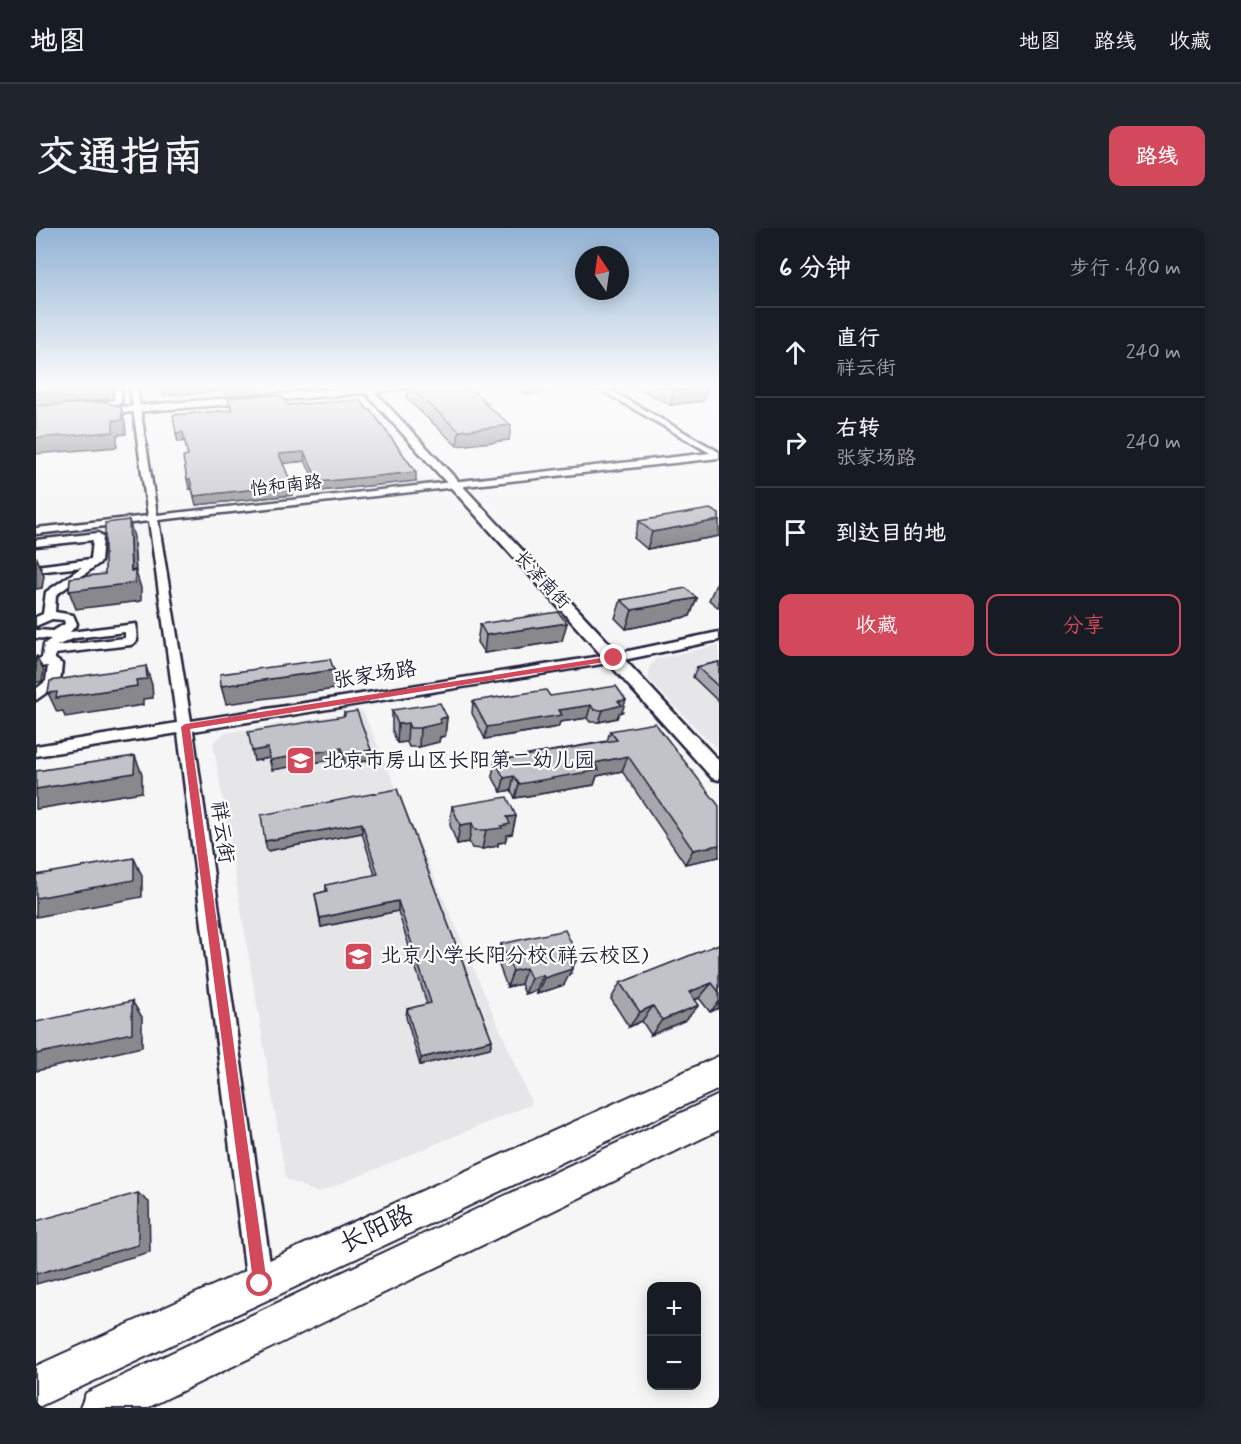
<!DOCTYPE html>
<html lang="zh">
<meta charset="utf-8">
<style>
body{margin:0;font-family:Mynerve,"LXGW WenKai TC",sans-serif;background:#20242c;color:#f1f3f6}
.controls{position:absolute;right:18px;bottom:18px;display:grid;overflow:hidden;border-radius:12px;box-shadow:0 3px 15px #0003}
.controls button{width:54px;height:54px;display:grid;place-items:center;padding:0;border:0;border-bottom:2px solid #363941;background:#171b24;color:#f1f3f6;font:30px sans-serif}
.compass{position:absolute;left:539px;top:18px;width:54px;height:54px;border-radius:50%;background:#171b24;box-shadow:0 3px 15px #0003;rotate:347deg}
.stop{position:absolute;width:18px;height:18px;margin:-14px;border:4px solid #d1495b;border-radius:50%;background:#fff}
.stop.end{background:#d1495b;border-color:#fff;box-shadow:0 2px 6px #0008}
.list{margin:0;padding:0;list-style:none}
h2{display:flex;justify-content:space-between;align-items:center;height:78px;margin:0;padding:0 24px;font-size:26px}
h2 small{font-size:20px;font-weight:400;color:#9ea1a6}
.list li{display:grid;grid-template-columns:39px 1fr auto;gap:18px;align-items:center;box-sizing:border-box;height:90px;padding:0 24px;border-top:2px solid #363941}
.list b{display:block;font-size:22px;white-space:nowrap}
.list p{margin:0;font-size:20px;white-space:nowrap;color:#9ea1a6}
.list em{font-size:20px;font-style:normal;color:#9ea1a6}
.actions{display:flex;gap:12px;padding:18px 24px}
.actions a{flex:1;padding:14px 0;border:2px solid #d1495b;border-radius:12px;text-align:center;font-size:21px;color:#d1495b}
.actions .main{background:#d1495b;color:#fff}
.icon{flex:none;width:33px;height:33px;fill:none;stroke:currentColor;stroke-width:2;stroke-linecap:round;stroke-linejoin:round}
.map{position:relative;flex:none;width:683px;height:1180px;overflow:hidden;border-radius:12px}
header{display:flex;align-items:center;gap:36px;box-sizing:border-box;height:84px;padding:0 30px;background:#171b24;border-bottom:2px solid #363941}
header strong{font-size:28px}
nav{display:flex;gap:33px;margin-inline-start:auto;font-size:21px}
.intro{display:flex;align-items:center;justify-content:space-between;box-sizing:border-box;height:144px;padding:0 36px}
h1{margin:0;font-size:42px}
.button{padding:15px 27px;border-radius:12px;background:#d1495b;color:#fff;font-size:21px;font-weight:700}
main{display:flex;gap:36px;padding:0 36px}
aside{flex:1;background:#171b24;border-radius:12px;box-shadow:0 3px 15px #0003}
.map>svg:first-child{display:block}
.built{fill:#e6e6e9}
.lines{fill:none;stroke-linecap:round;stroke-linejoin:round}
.minor-casing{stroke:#22223b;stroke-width:5}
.tertiary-casing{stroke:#22223b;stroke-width:5}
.secondary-casing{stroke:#22223b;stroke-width:4}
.minor{fill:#fff;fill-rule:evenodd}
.tertiary{fill:#fff;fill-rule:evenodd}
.secondary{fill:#fff;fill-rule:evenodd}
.wall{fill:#a7a7ad;stroke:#22223b;stroke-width:1.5}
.shaded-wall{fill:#88888d;stroke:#22223b;stroke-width:1.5}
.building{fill:#c2c2c9;stroke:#22223b;stroke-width:1.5}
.route{fill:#d1495b}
.labels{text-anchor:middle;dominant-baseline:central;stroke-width:4.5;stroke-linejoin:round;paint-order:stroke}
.far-street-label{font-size:18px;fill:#22223b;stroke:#fff}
.street-label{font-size:21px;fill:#22223b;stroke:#fff}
.poi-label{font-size:21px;fill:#22223b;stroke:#fff;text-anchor:start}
.near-street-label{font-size:26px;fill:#22223b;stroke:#fff}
</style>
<header>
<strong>地图</strong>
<nav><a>地图</a><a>路线</a><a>收藏</a></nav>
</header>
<div class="intro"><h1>交通指南</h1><a class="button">路线</a></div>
<main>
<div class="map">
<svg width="683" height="1180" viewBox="0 0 683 1180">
<rect width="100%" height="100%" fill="#f6f6f7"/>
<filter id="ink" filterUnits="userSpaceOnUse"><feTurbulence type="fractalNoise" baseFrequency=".0167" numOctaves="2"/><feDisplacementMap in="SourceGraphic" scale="12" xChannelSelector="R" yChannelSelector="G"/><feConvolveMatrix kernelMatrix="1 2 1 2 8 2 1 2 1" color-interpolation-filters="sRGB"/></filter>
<g filter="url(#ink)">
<!-- built -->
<g class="built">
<polygon points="683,417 683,523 613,452 613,439 620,431"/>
<polygon points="327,483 496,876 282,965 250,951 177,515 188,505"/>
</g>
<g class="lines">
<defs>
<g id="minor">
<polygon points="78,159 85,159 85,175 52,181 52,177 78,172"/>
<polygon points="94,159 101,159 121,287 674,225 560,159 569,159 683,224 683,230 122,292 155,493 578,426 683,404 683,412 578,434 157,503 237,1056 233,1065 224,1069 215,1065 211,1056 142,505 0,528 0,518 141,495 113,293 0,306 0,300 112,288"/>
<path d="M62,305L67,308L65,334L20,367L19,384L37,387L41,396L34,404L100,396L101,413L95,417L19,426V431L26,436L24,455L0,472V461L10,453L12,438L0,439V431L6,430L8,416L15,411L0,410V402L17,403L29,396L28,392L16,391L0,398V389L7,386L10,364L46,339L0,344V338L55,331L57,312L0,318V312ZM89,404V410L20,418L39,410Z"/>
</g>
<polygon id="tertiary" points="374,159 339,164 683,533 683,552 676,550 330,165 0,192 0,186 325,159"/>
<g id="secondary">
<polygon points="683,828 683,861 0,1180 0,1138"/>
<polygon points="683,867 683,902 111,1180 44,1180 50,1165"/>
</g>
</defs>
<!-- minor casing -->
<use href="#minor" class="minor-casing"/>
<!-- tertiary casing -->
<use href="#tertiary" class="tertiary-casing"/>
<!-- secondary casing -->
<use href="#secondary" class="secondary-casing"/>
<!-- minor -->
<use href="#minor" class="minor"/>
<!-- tertiary -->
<use href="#tertiary" class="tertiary"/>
<!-- secondary -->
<use href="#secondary" class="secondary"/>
</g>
<!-- wall -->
<g class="wall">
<polygon points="371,159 432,159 452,179 473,212 421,218 371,171"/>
<polygon points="481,159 529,159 528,162 491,166"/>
<polygon points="601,159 672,159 667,173 634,177"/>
<polygon points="192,170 251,177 380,253 284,263 269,233 247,235 257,267 160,277 156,261 153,261 152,228 149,213 142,214 140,205 195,182"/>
<polygon points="683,286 683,308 611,321 598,310 603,293"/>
<polygon points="683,353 683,380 673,372 681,354"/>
<polygon points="661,370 654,388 590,401 579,390 585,372"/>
<polygon points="444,396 526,413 448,425 441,414"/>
<polygon points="683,434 683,474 657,449 661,439"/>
<polygon points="514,468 586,484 583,485 581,490 563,494 554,494 551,490 524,494 522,499 449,511 436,485 437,473"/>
<polygon points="356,482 411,489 409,508 404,509 403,514 383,519 373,519 371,514 361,515 356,501"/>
<polygon points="308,485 335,532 308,537 306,530 236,542 233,530 218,533 308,488"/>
<polygon points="574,503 683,629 649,636 586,543 561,548 558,557 479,570 475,562 465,564 456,548 459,533 571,513"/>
<polygon points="361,561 456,812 454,820 384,837 370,789 371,781 391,776 362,683 285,699 279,666 290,663 290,657 339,647 326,605 231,623"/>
<polygon points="416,578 480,588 476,606 471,607 469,614 462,615 462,618 446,621 436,620 433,614 421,616 414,597"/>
<polygon points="465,716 535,745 533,746 528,757 501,766 500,763 489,766 485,756 471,759 461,732"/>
<polygon points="683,716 683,780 674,784 663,770 659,772 650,792 615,807 606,793 593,799 575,771 584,755"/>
</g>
<!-- shaded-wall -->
<g class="shaded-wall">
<polygon points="54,159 74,159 72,171 0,180 0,165"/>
<polygon points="126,159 188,159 189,163 127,168"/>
<polygon points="189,159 226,159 226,165 190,168"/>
<polygon points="492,159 529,159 528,162 491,166"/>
<polygon points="672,159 667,173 634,177 638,163"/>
<polygon points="85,179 89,194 90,206 81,207 81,219 0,226 0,210 77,192"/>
<polygon points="475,197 473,212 421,218 423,203"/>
<polygon points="147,204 149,213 142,214 140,205"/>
<polygon points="268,224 269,233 244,236 243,226"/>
<polygon points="380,244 380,253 284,263 283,254"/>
<polygon points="151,251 154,251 156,261 153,261"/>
<polygon points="256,257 257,267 160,277 158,268"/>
<polygon points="93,292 98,309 100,344 105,360 105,373 40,381 33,363 95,343"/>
<polygon points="683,292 683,308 611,321 616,304"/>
<polygon points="1,330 8,348 6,360 0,361 0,336"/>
<polygon points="661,370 654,388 590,401 596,382"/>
<polygon points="531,395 526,413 448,425 450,407"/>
<polygon points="0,427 8,443 6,453 0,455"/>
<polygon points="110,438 116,457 117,470 107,471 107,477 29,489 27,483 21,484 12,465 100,452"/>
<polygon points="298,442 299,461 190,476 185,458"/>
<polygon points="590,472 586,484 583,485 581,490 563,494 567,482 582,473"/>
<polygon points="555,477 551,490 524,494 522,499 449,511 451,499 523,482"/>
<polygon points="411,489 409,508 404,509 403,514 383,519 384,500 403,491"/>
<polygon points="372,495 371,514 361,515 362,496"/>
<polygon points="232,520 233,530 218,533 216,523"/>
<polygon points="306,520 306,530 236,542 234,532"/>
<polygon points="335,522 335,532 308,537 308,527"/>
<polygon points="99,528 106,546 106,564 0,581 0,561"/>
<polygon points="592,528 586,543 561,548 558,557 479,570 483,556 558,535"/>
<polygon points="478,548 475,562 465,564 468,550"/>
<polygon points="480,588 476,606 471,607 469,614 462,615 462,618 446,621 450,602 471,589"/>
<polygon points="326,595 326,605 231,623 229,613"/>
<polygon points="436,595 433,614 421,616 424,597"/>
<polygon points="683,617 683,629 649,636 657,622"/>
<polygon points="98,630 106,648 106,669 0,689 0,670"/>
<polygon points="362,673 362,683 285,699 284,690"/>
<polygon points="542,729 528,757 501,766 508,750 531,732"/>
<polygon points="490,740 485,756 471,759 477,743"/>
<polygon points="507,747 500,763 489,766 495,750"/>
<polygon points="676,755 663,770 641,779 653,764"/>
<polygon points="96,773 106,789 106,819 0,843 0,826"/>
<polygon points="683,774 683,780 674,784"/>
<polygon points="663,777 650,792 615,807 626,792"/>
<polygon points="617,778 606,793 593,799 604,784"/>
<polygon points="456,812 454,820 384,837 385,830"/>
<polygon points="102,965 113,974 114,1024 0,1056 0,1046"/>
</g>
<!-- building -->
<g class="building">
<polygon points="0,159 54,159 0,165"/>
<polygon points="373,159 432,159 452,175 448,175 475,197 423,203"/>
<polygon points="631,159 670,159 638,163"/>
<polygon points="231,167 246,168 251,177 324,172 332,182 335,182 380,244 283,254 268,224 243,226 256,257 158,268 154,251 151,251 147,229 152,228 147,204 140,205 137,187 196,182 192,170"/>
<polygon points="70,174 85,179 86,192 77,192 77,204 0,210 0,178"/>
<polygon points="674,281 683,286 683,292 616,304 603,293"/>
<polygon points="93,292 95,343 99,342 99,355 33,363 34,350 69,346 69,295"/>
<polygon points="650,360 661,370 596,382 585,372"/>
<polygon points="522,384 531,395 450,407 444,396"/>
<polygon points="294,431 298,442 185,458 184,446"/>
<polygon points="683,434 683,459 661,439"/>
<polygon points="110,438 111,451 100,452 101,458 20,470 21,464 12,465 14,453"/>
<polygon points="580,458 590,472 582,473 586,477 567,482 558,482 555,477 523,482 526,487 451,499 437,473 510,462 514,468"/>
<polygon points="404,475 411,489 403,491 405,495 384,500 374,500 372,495 362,496 356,482"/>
<polygon points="321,483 335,522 308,527 306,520 234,532 232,520 216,523 212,504 309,488 308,485"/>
<polygon points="619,495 683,578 683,617 657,622 592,528 558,535 563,542 483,556 478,548 468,550 459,533 581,512 574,503"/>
<polygon points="99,528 98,545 0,561 0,543"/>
<polygon points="361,561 456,812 385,830 371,781 395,775 362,673 284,690 279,666 291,663 290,657 342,646 326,595 229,613 225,587"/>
<polygon points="471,569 480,588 471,589 474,596 465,598 466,600 450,602 439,602 436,595 424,597 416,578"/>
<polygon points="98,630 98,652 0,670 0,647"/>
<polygon points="529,702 542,729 531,732 536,741 508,750 507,747 495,750 490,740 477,743 465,716"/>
<polygon points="683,716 683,764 676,755 653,764 663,777 626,792 617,778 604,784 584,755"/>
<polygon points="96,773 96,805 0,826 0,794"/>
<polygon points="102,965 102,1017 0,1046 0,993"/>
</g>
</g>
<!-- sky -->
<linearGradient id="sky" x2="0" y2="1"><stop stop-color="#91b2d4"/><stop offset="0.49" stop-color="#fbfbfb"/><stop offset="1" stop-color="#fbfbfb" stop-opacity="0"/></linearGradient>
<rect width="683" height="324" fill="url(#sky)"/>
<!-- route -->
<polygon class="route" points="578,428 581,432 154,501 231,1056 229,1061 224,1064 218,1061 145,499 149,496"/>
<!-- icons -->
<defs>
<symbol id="school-square" viewBox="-11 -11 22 22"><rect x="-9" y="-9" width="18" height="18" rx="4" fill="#d1495b" stroke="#fff"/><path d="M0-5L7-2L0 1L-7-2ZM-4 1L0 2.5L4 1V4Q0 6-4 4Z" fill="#fff"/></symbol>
</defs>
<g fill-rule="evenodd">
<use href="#school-square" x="248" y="516" width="33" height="33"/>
<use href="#school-square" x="306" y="712" width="33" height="33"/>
</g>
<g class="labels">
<!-- far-street labels -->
<g class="far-street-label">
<text transform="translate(250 258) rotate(-6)">怡和南路</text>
<text transform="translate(506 352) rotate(47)">长泽南街</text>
</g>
<!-- street labels -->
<g class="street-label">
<text transform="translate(339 447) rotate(-9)">张家场路</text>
<text transform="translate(186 604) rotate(82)">祥云街</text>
</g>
<!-- poi labels -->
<g class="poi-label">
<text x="286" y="533">北京市房山区长阳第二幼儿园</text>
<text x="344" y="728">北京小学长阳分校(祥云校区)</text>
</g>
<!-- near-street labels -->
<g class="near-street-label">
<text transform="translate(341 1002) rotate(-25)">长阳路</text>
</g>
</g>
</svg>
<div class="controls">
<button>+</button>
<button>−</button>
</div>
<svg class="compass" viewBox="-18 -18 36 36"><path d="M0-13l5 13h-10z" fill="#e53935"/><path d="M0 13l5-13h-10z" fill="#9ea1a6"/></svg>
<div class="stop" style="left:224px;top:1056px"></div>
<div class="stop end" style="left:578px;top:430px"></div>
</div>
<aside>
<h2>6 分钟<small>步行 · 480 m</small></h2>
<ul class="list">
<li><svg class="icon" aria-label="ahead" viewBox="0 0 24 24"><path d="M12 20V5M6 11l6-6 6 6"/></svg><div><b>直行</b><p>祥云街</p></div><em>240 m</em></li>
<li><svg class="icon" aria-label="right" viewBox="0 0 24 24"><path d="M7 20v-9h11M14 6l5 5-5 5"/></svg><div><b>右转</b><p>张家场路</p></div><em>240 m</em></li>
<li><svg class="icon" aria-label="arrive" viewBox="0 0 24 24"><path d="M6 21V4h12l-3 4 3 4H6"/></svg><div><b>到达目的地</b></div></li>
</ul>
<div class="actions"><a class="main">收藏</a><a>分享</a></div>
</aside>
</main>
